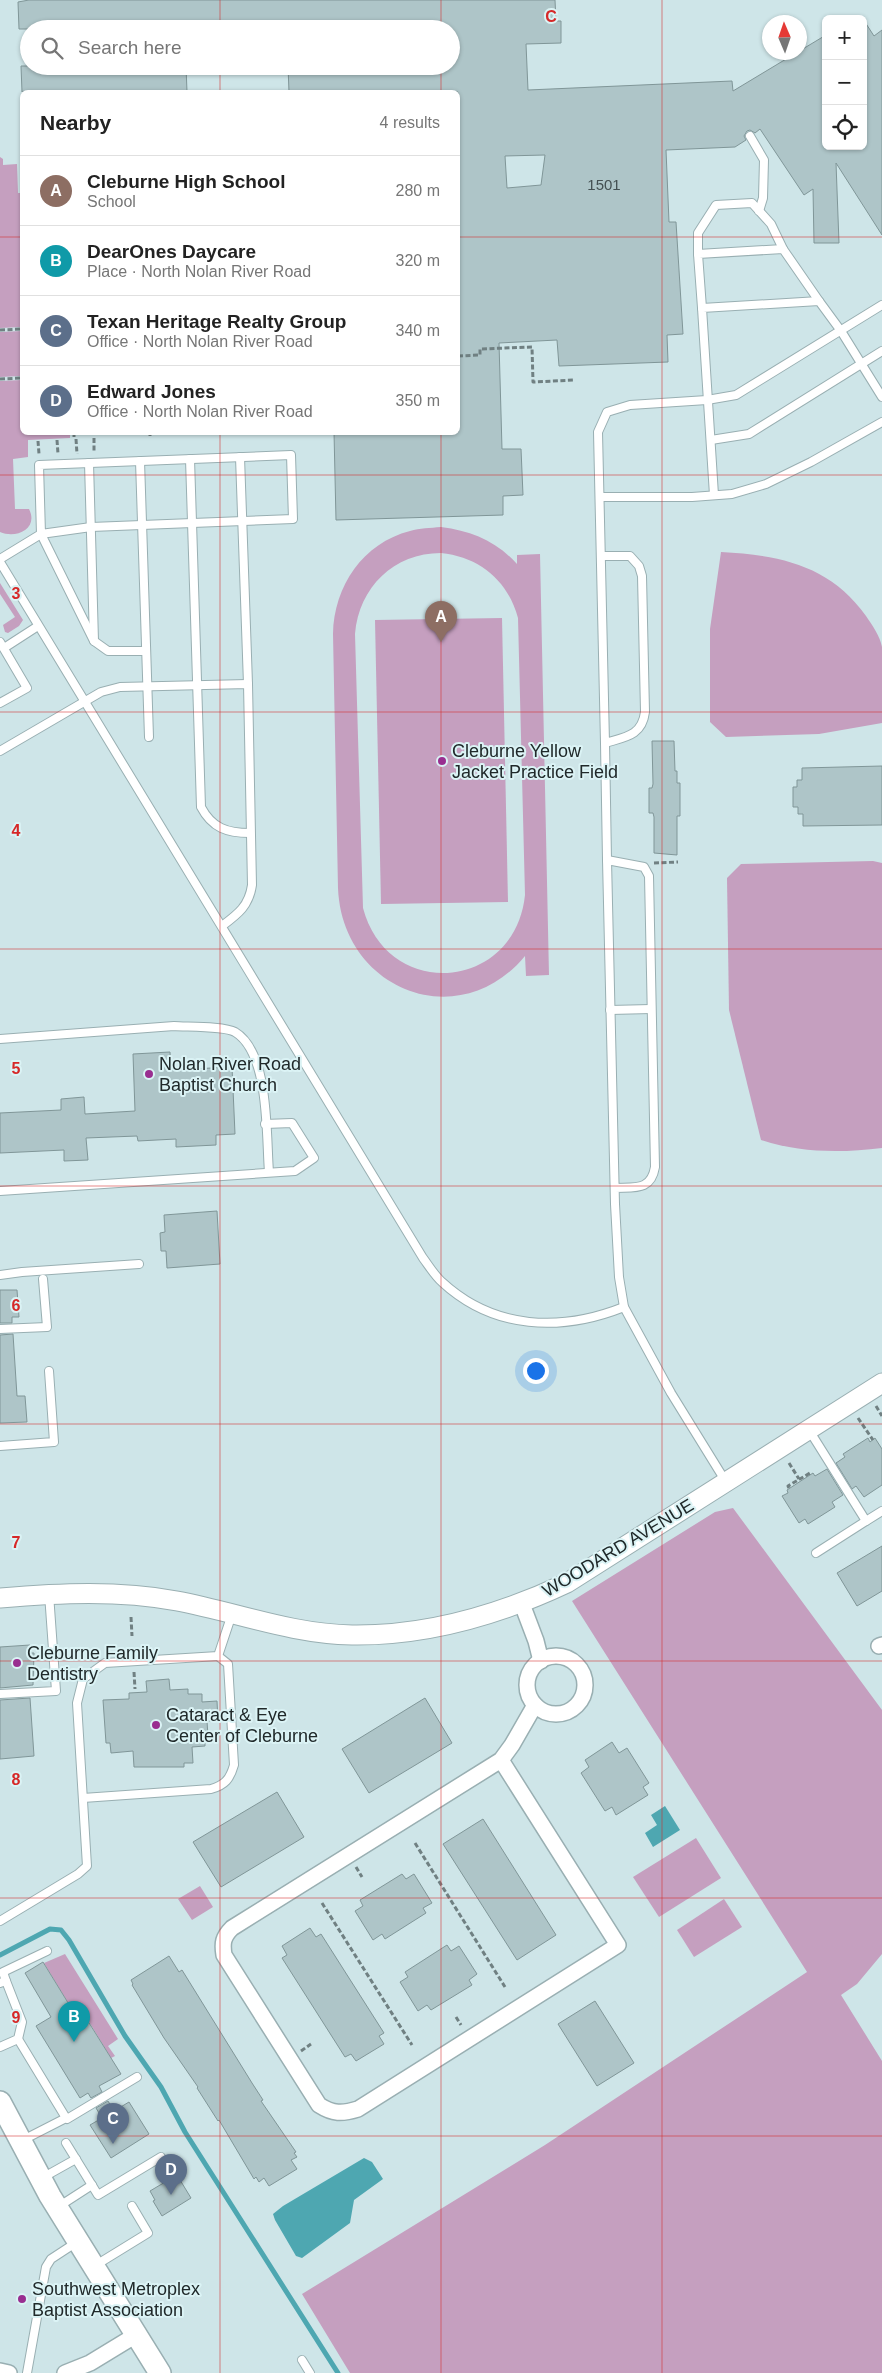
<!DOCTYPE html>
<meta charset="utf-8">
<style>
body{margin:0;font-family:Arial,sans-serif;background:#f6f6f6;color:#222}
.controls{position:absolute;right:15px;top:15px;display:grid;overflow:hidden;border-radius:8px;box-shadow:0 1px 4px #0004}
.controls button{width:45px;height:45px;display:grid;place-items:center;padding:0;border:0;border-bottom:1px solid #e0e0e0;background:#fff;color:#222;font:25px sans-serif}
.compass{position:absolute;left:762px;top:15px;width:45px;height:45px;border-radius:50%;background:#fff;box-shadow:0 1px 4px #0004;rotate:358deg}
.you{position:absolute;left:535px;top:1370px;width:18px;height:18px;margin:-12px;border:4px solid #fff;border-radius:50%;background:#1a73e8;box-shadow:0 0 0 8px #1a73e833}
.badge{display:grid;place-items:center;width:32px;height:32px;border-radius:50%;background:#992e90;color:#fff;font-size:16px;font-weight:700}
.pin{position:absolute;translate:-50% -41px;filter:drop-shadow(0 1px 2px #0008)}
.pin::after{content:'';position:absolute;top:26px;width:18px;height:15px;background:inherit;clip-path:polygon(0 0,100% 0,50% 100%)}
.list{margin:0;padding:0;list-style:none}
h2{display:flex;justify-content:space-between;align-items:center;height:65px;margin:0;padding:0 20px;font-size:21px}
h2 small{font-size:16px;font-weight:400;color:#767676}
.list li{display:grid;grid-template-columns:32px 1fr auto;gap:15px;align-items:center;box-sizing:border-box;height:70px;padding:0 20px;border-top:1px solid #e0e0e0}
.list b{display:block;font-size:19px;white-space:nowrap}
.list p{margin:0;font-size:16px;white-space:nowrap;color:#767676}
.list em{font-size:16px;font-style:normal;color:#767676}
.icon{flex:none;width:28px;height:28px;fill:none;stroke:currentColor;stroke-width:2;stroke-linecap:round;stroke-linejoin:round}
.map{position:relative;flex:none;width:882px;height:2373px;overflow:hidden}
.search{position:absolute;background:#fff;box-shadow:0 1px 4px #0004;left:20px;top:20px;width:440px;height:55px;display:flex;align-items:center;gap:12px;box-sizing:border-box;padding:0 18px;border-radius:28px;color:#767676;font-size:19px}
.panel{position:absolute;background:#fff;box-shadow:0 1px 4px #0004;left:20px;top:90px;width:440px;height:345px;border-radius:8px}
.map>svg:first-child{display:block}
.green{fill:#c59fbf;fill-rule:evenodd}
.water{fill:#4ea7b1}
.lines{fill:none;stroke-linecap:round;stroke-linejoin:round}
.stream{stroke:#4ea7b1;stroke-width:5}
.building{fill:#aec5c8;stroke:#809698;fill-rule:evenodd}
.service-casing{stroke:#99afb2;stroke-width:10}
.minor-casing{stroke:#99afb2;stroke-width:18}
.tertiary-casing{stroke:#99afb2;stroke-width:21}
.secondary-casing{stroke:#99afb2;stroke-width:24}
.path{stroke:#708082;stroke-width:3;stroke-dasharray:5 2.5;stroke-linecap:butt}
.service{stroke:#fff;stroke-width:8}
.minor{stroke:#fff;stroke-width:15}
.tertiary{stroke:#fff;stroke-width:19}
.secondary{stroke:#fff;stroke-width:21}
.grid{fill:none;stroke:#d62828;stroke-width:1;stroke-opacity:0.55}
.poi-dot{fill:#992e90;stroke:#dbf3f5;stroke-width:2}
.labels{text-anchor:middle;dominant-baseline:central;stroke-width:4;stroke-linejoin:round;paint-order:stroke}
.number-label{font-size:15px;fill:#445052}
.poi-label{font-size:18px;fill:#20292a;stroke:#dbf3f5;text-anchor:start}
.street-label{font-size:18px;fill:#20292a;stroke:#dbf3f5}
.grid-label{font-size:16px;text-anchor:middle;font-weight:bold;fill:#d62828;stroke:#dbf3f5;stroke-width:4;stroke-linejoin:round;paint-order:stroke}
</style>
<div class="map">
<svg width="882" height="2373" viewBox="0 0 882 2373">
<rect width="100%" height="100%" fill="#cee5e8"/>
<!-- green -->
<g class="green">
<polygon points="0,157 3,159 3,165 17,164 18,193 22,193 22,327 0,328"/>
<polygon points="22,331 22,376 0,377 0,332"/>
<path d="M22,380V432L70,433V438L28,440V457L13,459L15,509H29C39,529 16,539 0,532V381Z"/>
<path d="M441,527C472,531 496,541 517,564V555L540,554L549,975L526,976L525,956C459,1036 342,990 338,888L333,634C334,586 363,543 410,531C420,528 430,528 441,527ZM441,553C480,557 508,581 518,618L525,895C515,991 388,1002 363,908L355,634C359,587 394,553 441,553Z"/>
<path d="M721,552C779,555 830,565 866,616C872,625 880,636 882,647C882,666 882,702 882,723L819,734L726,737L710,722V629Z"/>
<polygon points="0,583 23,620 19,626 8,633 5,632 3,625 15,617 0,594"/>
<polygon points="502,618 508,902 381,904 375,620"/>
<path d="M873,861L882,863V1148C841,1153 800,1153 761,1140L729,1010L727,878L741,864Z"/>
<polygon points="733,1508 882,1710 882,1954 857,1984 841,1995 882,2061 882,2373 350,2373 302,2294 545,2145 807,1972 572,1601 715,1512"/>
<polygon points="696,1838 721,1878 659,1917 633,1877"/>
<polygon points="200,1886 213,1907 192,1920 178,1899"/>
<polygon points="724,1899 742,1927 694,1957 677,1930"/>
<polygon points="65,1954 118,2039 108,2046 115,2056 111,2058 77,2002 70,2006 44,1963"/>
</g>
<!-- water -->
<g class="water">
<polygon points="665,1806 680,1830 653,1847 645,1833 657,1825 651,1815"/>
<polygon points="364,2158 372,2162 383,2179 354,2200 350,2223 302,2258 296,2256 275,2220 273,2214 283,2206"/>
</g>
<g class="lines">
<!-- stream -->
<polyline class="stream" points="0,1955 50,1929 61,1930 69,1940 125,2036 161,2087 185,2132 338,2373"/>
</g>
<!-- building -->
<g class="building">
<path d="M29,0H555L556,21H561V43L526,44L528,90L732,81L733,91L826,35V146H863V19L874,36L882,30V235L836,163L839,243H814L813,189L804,195L760,129L755,133L750,130L747,131L744,136L746,140L735,147L666,150L669,222H676L683,334L667,335L668,362L559,366L557,340L499,343L502,449H521L523,495L503,496V515L336,520L334,432H458V92H289L288,66H451V29H19L18,2ZM545,155L541,185L507,188L505,156Z"/>
<polygon points="21,66 186,66 187,92 22,92"/>
<polygon points="652,741 674,741 675,771 677,771 677,783 680,783 680,816 677,816 677,855 654,853 654,817 653,813 649,813 649,788 652,788 653,784"/>
<polygon points="882,766 882,825 803,826 803,814 798,814 798,807 793,807 793,787 797,787 797,780 802,780 802,768"/>
<polygon points="170,1052 171,1070 232,1067 235,1134 216,1135 216,1145 176,1147 176,1139 138,1141 137,1136 86,1138 88,1160 64,1161 64,1150 0,1153 0,1113 61,1110 61,1099 84,1097 85,1114 135,1111 133,1054"/>
<polygon points="217,1211 220,1264 167,1268 166,1251 161,1251 160,1233 165,1232 164,1215"/>
<polygon points="0,1290 17,1290 19,1317 12,1317 12,1323 0,1323"/>
<polygon points="13,1334 17,1396 25,1396 27,1422 0,1423 0,1335"/>
<polygon points="868,1438 870,1442 875,1438 882,1449 882,1485 864,1497 856,1486 852,1489 836,1463 845,1457 843,1454"/>
<polygon points="827,1469 843,1495 832,1502 835,1507 808,1524 805,1519 799,1523 782,1496 788,1493 787,1490 813,1473 815,1476"/>
<polygon points="882,1546 882,1591 857,1606 837,1573"/>
<polygon points="30,1645 31,1653 34,1653 33,1685 0,1688 0,1647"/>
<polygon points="169,1679 170,1690 188,1689 188,1694 202,1694 202,1702 217,1701 218,1721 207,1721 208,1736 205,1736 205,1746 192,1747 193,1763 184,1763 184,1767 134,1767 133,1751 111,1753 110,1743 106,1743 103,1700 129,1699 129,1693 147,1692 146,1681"/>
<polygon points="30,1698 34,1756 0,1759 0,1700"/>
<polygon points="425,1698 452,1743 369,1793 342,1749"/>
<polygon points="612,1742 619,1753 627,1748 649,1783 643,1787 648,1795 616,1815 612,1807 605,1811 581,1773 589,1767 585,1760"/>
<polygon points="277,1792 304,1837 221,1887 193,1842"/>
<polygon points="483,1819 556,1935 517,1960 443,1844"/>
<polygon points="402,1874 406,1879 414,1874 432,1903 423,1908 426,1913 385,1939 382,1934 373,1940 355,1911 363,1906 360,1900"/>
<polygon points="310,1928 316,1937 321,1934 384,2033 379,2036 384,2044 356,2061 351,2054 345,2057 282,1958 287,1955 282,1946"/>
<polygon points="447,1945 451,1951 459,1946 477,1974 469,1980 472,1985 431,2010 427,2005 418,2011 400,1982 408,1977 405,1972"/>
<polygon points="169,1956 179,1972 182,1970 252,2083 263,2100 261,2101 296,2152 294,2153 297,2157 291,2160 297,2169 269,2186 264,2178 259,2182 256,2177 254,2179 219,2120 218,2121 197,2088 198,2087 164,2038 132,1985 133,1984 131,1980"/>
<polygon points="43,1962 70,2006 76,2002 121,2074 99,2086 102,2092 91,2098 88,2093 80,2098 36,2026 51,2017 25,1973"/>
<polygon points="595,2001 634,2063 597,2086 558,2024"/>
<polygon points="108,2101 114,2111 129,2102 149,2134 111,2158 90,2125 102,2118 96,2108"/>
<polygon points="177,2175 191,2198 162,2216 153,2201 155,2200 150,2191"/>
</g>
<g class="lines">
<defs>
<g id="service">
<polyline points="750,136 764,160 763,198 759,211"/>
<polyline points="698,254 698,233 716,205 752,203 771,224 783,249"/>
<polyline points="702,308 698,254 783,249 819,301"/>
<polyline points="711,440 749,434 882,351"/>
<polyline points="240,457 248,684"/>
<path d="M190,459L201,807C212,828 227,833 250,833"/>
<polyline points="140,461 149,737"/>
<polyline points="89,463 94,641 108,651 146,651"/>
<polyline points="714,495 702,308 819,301 841,331 882,397"/>
<polyline points="600,497 692,497 732,494 766,484 811,462 882,422"/>
<path d="M601,556H630L639,566L642,576L645,712C642,736 625,737 605,743L598,432L607,412L630,405L707,400L736,395L882,305"/>
<polyline points="0,559 41,534 91,527 293,519 291,455 39,465 41,534 94,641"/>
<path d="M0,562L423,1258C429,1266 435,1276 442,1282C494,1330 561,1332 624,1307"/>
<polyline points="0,642 27,688 0,703"/>
<polyline points="4,648 38,626"/>
<polyline points="605,743 607,860"/>
<path d="M0,751L101,692L120,687L248,684L252,885C249,906 238,914 222,926"/>
<polyline points="610,1010 651,1009"/>
<path d="M0,1039L174,1026C187,1027 224,1026 235,1032C270,1053 266,1136 269,1172"/>
<path d="M615,1188C635,1187 651,1191 655,1167L649,876L644,867L607,860L615,1204L619,1277L624,1307L671,1393L726,1482"/>
<polyline points="0,1191 295,1171 314,1158 292,1123 265,1124"/>
<polyline points="0,1275 22,1272 139,1264"/>
<polyline points="0,1329 47,1327 43,1279"/>
<polyline points="809,1430 866,1521 882,1511"/>
<polyline points="0,1446 54,1442 49,1371"/>
<polyline points="816,1553 866,1521"/>
<polyline points="0,1694 56,1691 49,1594"/>
<path d="M83,1798L211,1789C225,1785 230,1779 234,1765L228,1664L218,1656"/>
<polyline points="0,1921 78,1874 87,1866 77,1703 83,1679 105,1663 218,1656 232,1614"/>
<polyline points="0,1983 6,1981 3,1972 47,1951"/>
<polyline points="18,2039 66,2118"/>
<polyline points="0,2047 18,2039 22,2022 6,1981"/>
<polyline points="21,2141 66,2118 67,2119 137,2077"/>
<polyline points="66,2143 98,2195 161,2157"/>
<polyline points="42,2178 76,2159"/>
<polyline points="58,2207 92,2185"/>
<polyline points="96,2265 148,2233 132,2206"/>
<polyline points="302,2360 310,2373"/>
<polyline points="27,2373 46,2267 51,2259 77,2242"/>
</g>
<g id="minor">
<polyline points="522,1604 536,1641 541,1661"/>
<polyline points="879,1646 882,1645"/>
<circle cx="556" cy="1685" r="29"/>
<path d="M501,1760L618,1945L358,2109C342,2114 333,2114 319,2105L224,1955C222,1943 223,1937 232,1928L501,1760L512,1745L535,1705"/>
<polyline points="0,2371 9,2373"/>
<polyline points="65,2373 90,2363 136,2335"/>
</g>
<path id="tertiary" d="M0,1598C59,1593 119,1590 177,1601C236,1612 291,1634 352,1635C428,1636 499,1615 567,1583L882,1383"/>
<polyline id="secondary" points="0,2102 50,2196 160,2373"/>
</defs>
<!-- service casing -->
<use href="#service" class="service-casing"/>
<!-- minor casing -->
<use href="#minor" class="minor-casing"/>
<!-- tertiary casing -->
<use href="#tertiary" class="tertiary-casing"/>
<!-- secondary casing -->
<use href="#secondary" class="secondary-casing"/>
<!-- path -->
<g class="path">
<polyline points="0,330 22,329"/>
<polyline points="458,356 480,355 480,349 532,347 533,382 575,380"/>
<polyline points="0,379 22,378"/>
<polyline points="74,432 74,439"/>
<polyline points="150,432 150,436"/>
<polyline points="94,438 94,453"/>
<polyline points="76,439 77,454"/>
<polyline points="57,440 58,454"/>
<polyline points="38,441 39,454"/>
<polyline points="654,863 678,862"/>
<polyline points="876,1406 882,1416"/>
<polyline points="858,1418 873,1440"/>
<polyline points="789,1463 799,1479"/>
<polyline points="789,1488 788,1486 810,1473 811,1475"/>
<polyline points="131,1617 132,1636"/>
<polyline points="134,1672 135,1689"/>
<polyline points="415,1843 505,1987"/>
<polyline points="356,1867 362,1877"/>
<polyline points="322,1903 412,2045"/>
<polyline points="456,2017 461,2025"/>
<polyline points="301,2051 311,2044"/>
</g>
<!-- service -->
<use href="#service" class="service"/>
<!-- minor -->
<use href="#minor" class="minor"/>
<!-- tertiary -->
<use href="#tertiary" class="tertiary"/>
<!-- secondary -->
<use href="#secondary" class="secondary"/>
</g>
<!-- grid -->
<path class="grid" d="M220,0V29M441,0V29M662,0V2373M220,66V92M441,66V92M0,237H22M458,237H882M220,432V2373M441,432V2373M0,475H882M0,712H882M0,949H882M0,1186H882M0,1424H882M0,1661H882M0,1898H882M0,2136H882"/>
<!-- markers -->
<g class="poi-dot">
<circle cx="442" cy="761" r="5"/>
<circle cx="149" cy="1074" r="5"/>
<circle cx="17" cy="1663" r="5"/>
<circle cx="156" cy="1725" r="5"/>
<circle cx="22" cy="2299" r="5"/>
</g>
<g class="labels">
<!-- number labels -->
<g class="number-label">
<text x="604" y="184">1501</text>
</g>
<!-- poi labels -->
<g class="poi-label">
<text x="452" y="751">Cleburne Yellow<tspan x="452" dy="21">Jacket Practice Field</tspan></text>
<text x="159" y="1064">Nolan River Road<tspan x="159" dy="21">Baptist Church</tspan></text>
<text x="27" y="1653">Cleburne Family<tspan x="27" dy="21">Dentistry</tspan></text>
<text x="166" y="1715">Cataract &amp; Eye<tspan x="166" dy="21">Center of Cleburne</tspan></text>
<text x="32" y="2289">Southwest Metroplex<tspan x="32" dy="21">Baptist Association</tspan></text>
</g>
<!-- street labels -->
<g class="street-label">
<text transform="translate(618 1548) rotate(-31)">WOODARD AVENUE</text>
</g>
</g>
<g class="grid-label">
<text x="551" y="22">C</text>
<text x="16" y="599">3</text>
<text x="16" y="836">4</text>
<text x="16" y="1074">5</text>
<text x="16" y="1311">6</text>
<text x="16" y="1548">7</text>
<text x="16" y="1785">8</text>
<text x="16" y="2023">9</text>
</g>
</svg>
<div class="controls">
<button>+</button>
<button>−</button>
<button><svg class="icon" aria-label="locate" viewBox="0 0 24 24"><circle cx="12" cy="12" r="6"/><path d="M12 2v4M12 18v4M2 12h4M18 12h4"/></svg></button>
</div>
<svg class="compass" viewBox="-18 -18 36 36"><path d="M0-13l5 13h-10z" fill="#e53935"/><path d="M0 13l5-13h-10z" fill="#767676"/></svg>
<div class="you"></div>
<div class="pin badge" style="left:441px;top:642px;background:#8d6e63">A</div>
<div class="pin badge" style="left:74px;top:2042px;background:#0f9aa8">B</div>
<div class="pin badge" style="left:113px;top:2144px;background:#5c6f8a">C</div>
<div class="pin badge" style="left:171px;top:2195px;background:#5c6f8a">D</div>
<div class="search"><svg class="icon" aria-label="search" viewBox="0 0 24 24"><circle cx="10" cy="10" r="6"/><path d="M15 15l6 6"/></svg>Search here</div>
<section class="panel">
<h2>Nearby<small>4 results</small></h2>
<ul class="list">
<li><span class="badge" style="background:#8d6e63">A</span><div><b>Cleburne High School</b><p>School</p></div><em>280 m</em></li>
<li><span class="badge" style="background:#0f9aa8">B</span><div><b>DearOnes Daycare</b><p>Place · North Nolan River Road</p></div><em>320 m</em></li>
<li><span class="badge" style="background:#5c6f8a">C</span><div><b>Texan Heritage Realty Group</b><p>Office · North Nolan River Road</p></div><em>340 m</em></li>
<li><span class="badge" style="background:#5c6f8a">D</span><div><b>Edward Jones</b><p>Office · North Nolan River Road</p></div><em>350 m</em></li>
</ul>
</section>
</div>
